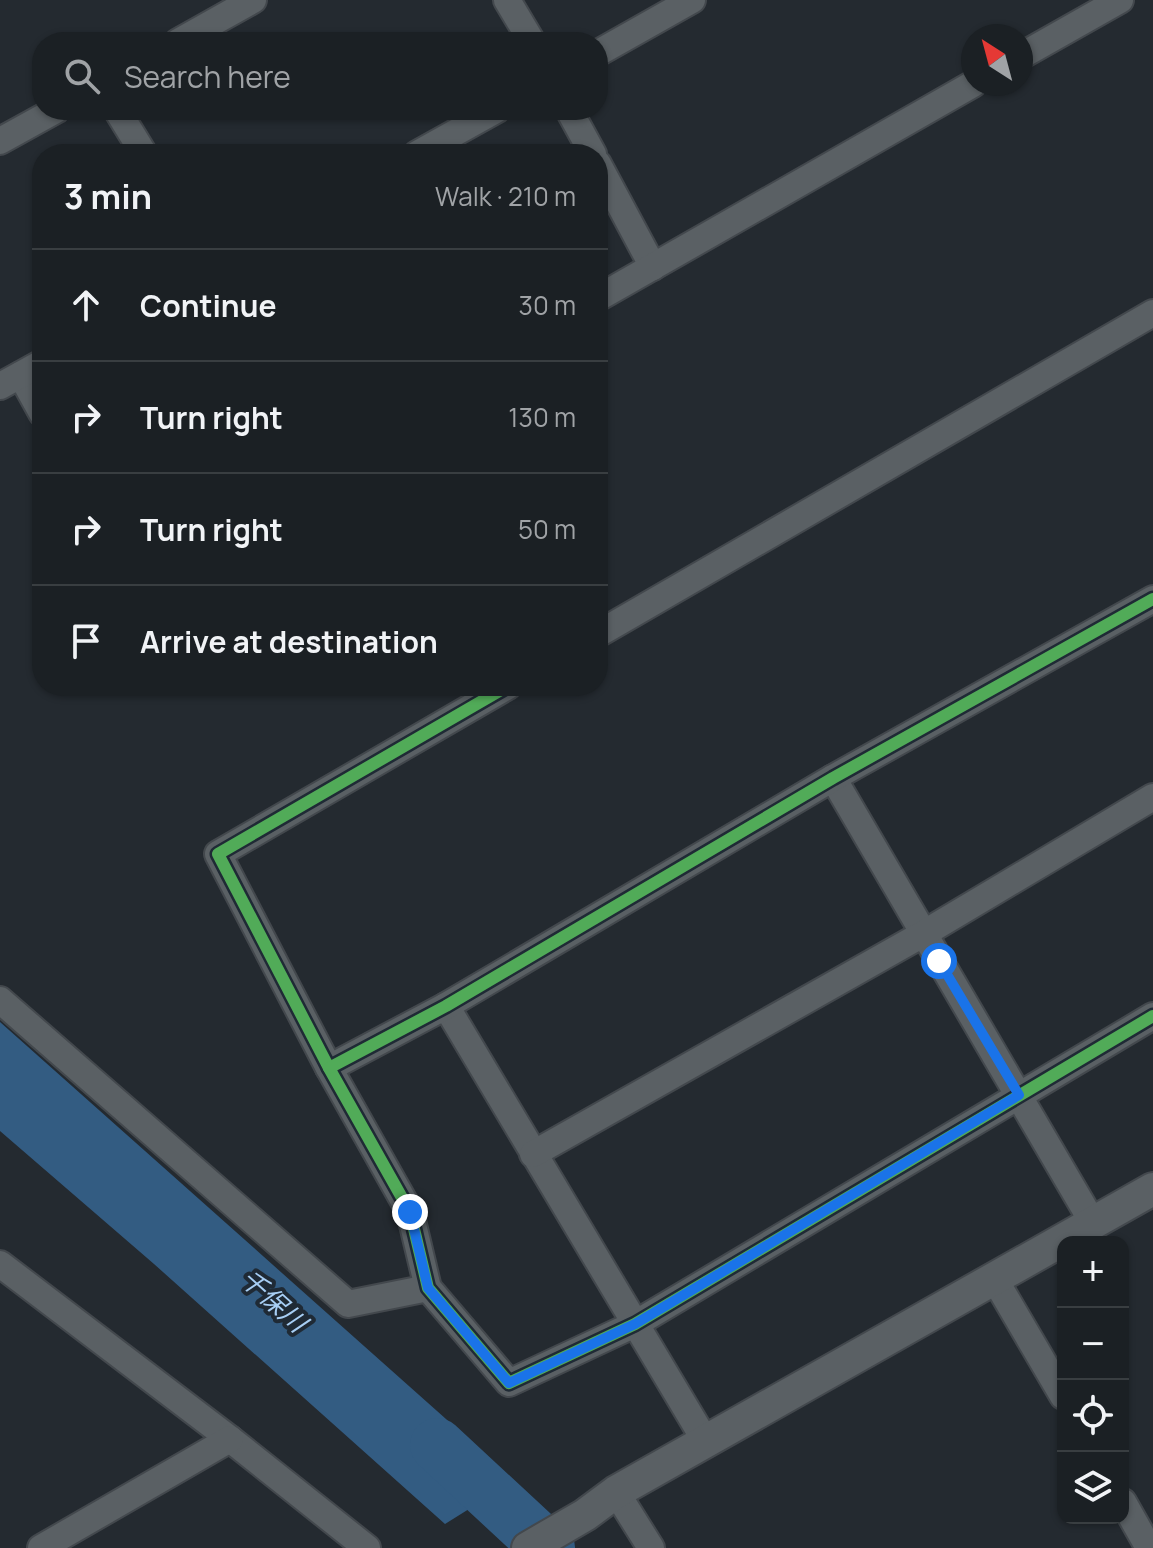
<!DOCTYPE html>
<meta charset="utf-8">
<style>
body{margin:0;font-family:Manrope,"Noto Sans JP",sans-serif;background:#24282c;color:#f1f3f6}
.controls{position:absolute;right:24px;bottom:24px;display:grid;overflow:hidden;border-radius:16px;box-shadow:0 2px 6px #0004}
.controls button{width:72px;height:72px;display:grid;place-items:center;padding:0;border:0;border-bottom:2px solid #393e41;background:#1b2024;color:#f1f3f6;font:40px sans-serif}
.compass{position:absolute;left:961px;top:24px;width:72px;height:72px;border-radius:50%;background:#1b2024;box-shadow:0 2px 6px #0004;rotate:324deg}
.stop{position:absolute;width:24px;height:24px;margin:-18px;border:6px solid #1a73e8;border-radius:50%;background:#fff}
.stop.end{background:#1a73e8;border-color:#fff;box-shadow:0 2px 8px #0008}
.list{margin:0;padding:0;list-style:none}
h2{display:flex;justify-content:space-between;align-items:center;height:104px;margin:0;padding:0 32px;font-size:34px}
h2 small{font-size:26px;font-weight:400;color:#a0a3a6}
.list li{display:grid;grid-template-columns:52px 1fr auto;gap:24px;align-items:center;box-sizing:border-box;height:112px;padding:0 32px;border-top:2px solid #393e41}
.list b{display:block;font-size:30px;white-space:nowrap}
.list em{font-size:26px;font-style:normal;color:#a0a3a6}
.icon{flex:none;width:44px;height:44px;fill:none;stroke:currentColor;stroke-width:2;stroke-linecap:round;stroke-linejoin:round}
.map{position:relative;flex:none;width:1153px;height:1548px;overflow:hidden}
.search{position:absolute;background:#1b2024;box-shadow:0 2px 6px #0004;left:32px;top:32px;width:576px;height:88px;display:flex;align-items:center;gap:20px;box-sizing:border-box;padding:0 28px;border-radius:32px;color:#a0a3a6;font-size:30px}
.panel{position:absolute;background:#1b2024;box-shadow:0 2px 6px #0004;left:32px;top:144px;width:576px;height:552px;border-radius:32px}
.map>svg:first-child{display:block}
.water{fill:#335c82}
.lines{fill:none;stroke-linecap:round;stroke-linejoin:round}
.river{stroke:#335c82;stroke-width:54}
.minor-casing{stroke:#43484d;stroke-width:30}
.tertiary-casing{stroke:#43484d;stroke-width:36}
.minor{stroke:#5a6064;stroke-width:26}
.tertiary{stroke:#5a6064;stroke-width:32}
.cycleway-casing{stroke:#1f2a35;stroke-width:17}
.cycleway{stroke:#51ab58;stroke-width:12}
.route{stroke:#1a73e8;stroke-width:10}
.labels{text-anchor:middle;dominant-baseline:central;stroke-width:8;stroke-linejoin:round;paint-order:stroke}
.water-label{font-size:26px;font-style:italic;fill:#a7cef4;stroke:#1f2a35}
</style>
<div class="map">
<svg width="1153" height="1548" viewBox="0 0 1153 1548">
<rect width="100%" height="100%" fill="#242a30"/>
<!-- water -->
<polygon class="water" points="0,1022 446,1419 509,1484 445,1524 154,1264 0,1131"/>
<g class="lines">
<!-- river -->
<polyline class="river" points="437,1445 548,1548"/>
<defs>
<g id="minor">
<polyline points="507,0 532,42"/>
<polyline points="178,42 253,0"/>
<polyline points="598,53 692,0"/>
<polyline points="1021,56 1120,0"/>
<polyline points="117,110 144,154"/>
<polyline points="569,110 593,154"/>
<polyline points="0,141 56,110"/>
<polyline points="417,154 496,110"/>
<polyline points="598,164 653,267"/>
<polyline points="598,298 973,84"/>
<polyline points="21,375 42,413"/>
<polyline points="0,386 42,363"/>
<polyline points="598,634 1153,313"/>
<polyline points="508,686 218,854 329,1068 410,1212 428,1288 509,1383 635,1324 1153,1016"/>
<polyline points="833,778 1093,1223"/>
<polyline points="0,1000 348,1304 428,1288"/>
<polyline points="446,1006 706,1442"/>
<polyline points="329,1068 446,1006 833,778 1153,599"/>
<polyline points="533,1154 923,934 1153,797"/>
<polyline points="0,1264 230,1439 367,1548"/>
<polyline points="994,1278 1063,1396"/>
<polyline points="616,1492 651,1548"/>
<polyline points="1123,1502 1149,1548"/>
<polyline points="41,1548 230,1439"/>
</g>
<polyline id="tertiary" points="528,1548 585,1515 616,1492 1153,1189"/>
</defs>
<!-- minor casing -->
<use href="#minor" class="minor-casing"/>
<!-- tertiary casing -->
<use href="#tertiary" class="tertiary-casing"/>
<!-- minor -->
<use href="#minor" class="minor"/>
<!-- tertiary -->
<use href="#tertiary" class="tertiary"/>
<defs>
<g id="cycleway">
<polyline points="508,686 218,854 329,1068 410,1212 428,1288 509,1383 635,1324 1153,1016"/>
<polyline points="329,1068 446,1006 833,778 1153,599"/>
</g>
</defs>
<!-- cycleway casing -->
<use href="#cycleway" class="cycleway-casing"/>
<!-- cycleway -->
<use href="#cycleway" class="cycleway"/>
</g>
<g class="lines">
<!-- route -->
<polyline class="route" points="410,1212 428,1288 509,1383 635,1324 1019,1095 939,961"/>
</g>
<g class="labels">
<!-- water labels -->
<g class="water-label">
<text transform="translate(274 1300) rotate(42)">千保川</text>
</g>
</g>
</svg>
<div class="controls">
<button>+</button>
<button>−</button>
<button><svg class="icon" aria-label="locate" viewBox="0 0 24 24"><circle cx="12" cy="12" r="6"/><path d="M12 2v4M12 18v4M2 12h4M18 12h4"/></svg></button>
<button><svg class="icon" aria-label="layers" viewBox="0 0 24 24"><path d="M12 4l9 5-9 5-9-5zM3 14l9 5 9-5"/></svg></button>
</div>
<svg class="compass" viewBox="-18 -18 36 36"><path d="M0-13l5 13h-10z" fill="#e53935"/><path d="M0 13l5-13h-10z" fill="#a0a3a6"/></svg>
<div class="stop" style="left:939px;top:961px"></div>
<div class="stop end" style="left:410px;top:1212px"></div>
<div class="search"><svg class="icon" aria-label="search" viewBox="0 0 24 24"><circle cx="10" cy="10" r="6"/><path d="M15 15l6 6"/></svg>Search here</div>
<section class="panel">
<h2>3 min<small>Walk · 210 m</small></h2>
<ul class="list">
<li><svg class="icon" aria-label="ahead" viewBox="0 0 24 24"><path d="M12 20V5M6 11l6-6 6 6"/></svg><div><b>Continue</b></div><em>30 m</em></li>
<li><svg class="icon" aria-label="right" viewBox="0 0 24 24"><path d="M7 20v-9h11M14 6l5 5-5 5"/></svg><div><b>Turn right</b></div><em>130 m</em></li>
<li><svg class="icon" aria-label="right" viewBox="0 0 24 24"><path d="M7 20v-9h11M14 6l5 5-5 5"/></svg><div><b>Turn right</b></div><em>50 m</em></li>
<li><svg class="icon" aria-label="arrive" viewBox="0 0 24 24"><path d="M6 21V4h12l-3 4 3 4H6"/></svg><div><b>Arrive at destination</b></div></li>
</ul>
</section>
</div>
